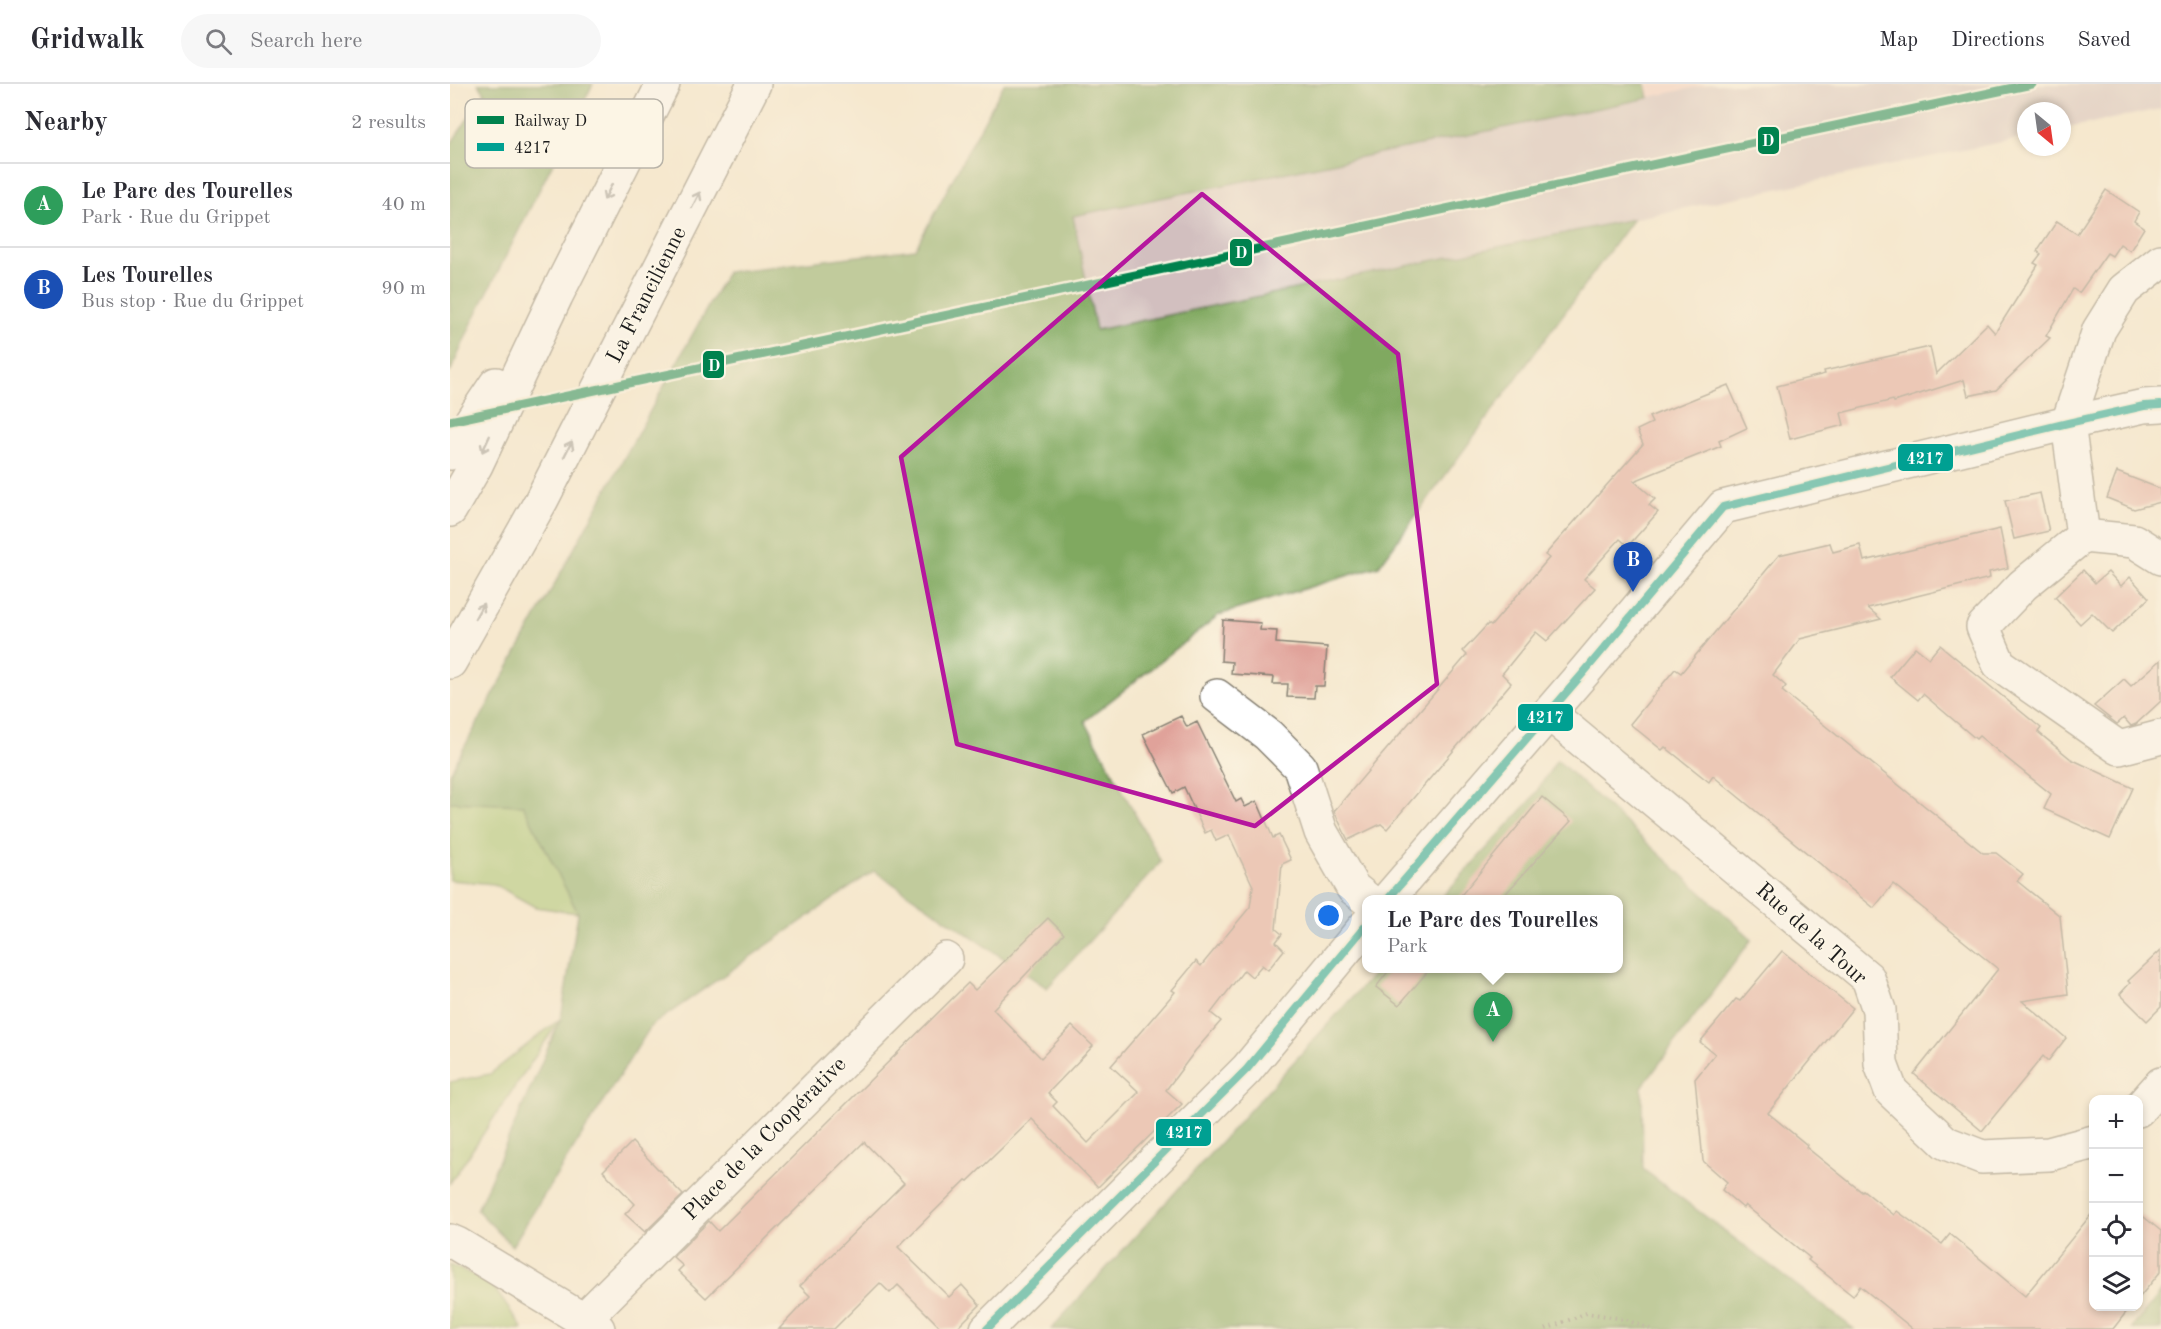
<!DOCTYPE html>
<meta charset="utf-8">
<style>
body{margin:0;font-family:"Old Standard TT",serif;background:#f7f7f7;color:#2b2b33}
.controls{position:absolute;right:18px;bottom:18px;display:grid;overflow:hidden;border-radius:12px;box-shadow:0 3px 9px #0003}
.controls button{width:54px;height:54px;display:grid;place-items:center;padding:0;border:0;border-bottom:2px solid #e1e1e2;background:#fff;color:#2b2b33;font:30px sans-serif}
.compass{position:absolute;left:1567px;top:18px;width:54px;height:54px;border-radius:50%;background:#fff;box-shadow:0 3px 9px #0003;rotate:151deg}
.you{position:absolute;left:879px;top:832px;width:21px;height:21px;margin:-15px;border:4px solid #fff;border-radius:50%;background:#1a73e8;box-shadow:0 0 0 9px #1a73e833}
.badge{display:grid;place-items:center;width:39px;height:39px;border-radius:50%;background:#db2777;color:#fff;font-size:20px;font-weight:700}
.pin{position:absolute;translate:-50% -50px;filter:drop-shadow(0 2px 3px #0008)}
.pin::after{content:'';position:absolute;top:32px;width:21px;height:18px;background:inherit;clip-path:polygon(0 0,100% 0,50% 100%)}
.popup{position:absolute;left:912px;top:811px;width:261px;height:78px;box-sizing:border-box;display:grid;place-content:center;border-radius:12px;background:#fff;filter:drop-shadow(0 2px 4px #0005);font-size:20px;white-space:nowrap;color:#7c7c81}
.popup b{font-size:22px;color:#2b2b33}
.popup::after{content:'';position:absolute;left:50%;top:100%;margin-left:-12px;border:12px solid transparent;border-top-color:#fff}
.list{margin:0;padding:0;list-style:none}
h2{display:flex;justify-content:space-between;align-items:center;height:78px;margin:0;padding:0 24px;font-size:26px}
h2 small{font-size:20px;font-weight:400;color:#7c7c81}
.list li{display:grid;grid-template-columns:39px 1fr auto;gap:18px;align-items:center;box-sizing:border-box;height:84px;padding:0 24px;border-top:2px solid #e1e1e2}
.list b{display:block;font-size:22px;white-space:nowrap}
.list p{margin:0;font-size:20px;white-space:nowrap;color:#7c7c81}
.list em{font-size:20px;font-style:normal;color:#7c7c81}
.icon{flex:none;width:33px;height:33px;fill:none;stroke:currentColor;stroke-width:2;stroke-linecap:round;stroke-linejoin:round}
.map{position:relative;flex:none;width:1711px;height:1245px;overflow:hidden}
header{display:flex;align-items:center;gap:36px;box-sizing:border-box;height:84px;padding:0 30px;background:#fff;border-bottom:2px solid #e1e1e2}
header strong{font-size:28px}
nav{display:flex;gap:33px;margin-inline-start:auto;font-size:21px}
.search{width:420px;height:54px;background:#f7f7f7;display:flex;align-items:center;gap:15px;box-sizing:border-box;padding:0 21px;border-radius:33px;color:#7c7c81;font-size:22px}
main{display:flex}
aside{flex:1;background:#fff}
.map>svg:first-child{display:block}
.built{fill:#f7d1c6}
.industrial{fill:#d2bfbf}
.green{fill:#a0c36d;stroke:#5e7044;stroke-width:1.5}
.forest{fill:#80a960;stroke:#4e623e;stroke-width:1.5}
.building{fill:#e0a29a}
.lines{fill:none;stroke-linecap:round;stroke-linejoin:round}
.minor-casing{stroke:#888275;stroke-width:36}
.highway-casing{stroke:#888275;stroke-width:36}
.path{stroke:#888275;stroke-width:4;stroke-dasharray:1.5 4.5;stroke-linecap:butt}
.minor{stroke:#fff;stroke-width:33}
.highway{stroke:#fff;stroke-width:33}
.bus-1-casing{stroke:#fcf5e5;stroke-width:12}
.bus-1{stroke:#00a092;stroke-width:8}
.rail-1-casing{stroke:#fcf5e5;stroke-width:14}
.rail-1{stroke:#00824e;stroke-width:9}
.oneway{stroke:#999}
.marked{fill:none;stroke:#b5179e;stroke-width:4.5;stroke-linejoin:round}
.labels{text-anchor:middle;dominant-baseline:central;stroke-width:4.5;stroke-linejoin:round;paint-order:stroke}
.street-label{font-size:22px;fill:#1c1c1c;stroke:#fcf5e5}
.key{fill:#fcf5e5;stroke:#b9b4a9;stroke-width:1.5}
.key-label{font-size:16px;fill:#1c1c1c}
.line-badge{stroke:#fcf5e5;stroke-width:2}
.badge-label{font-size:16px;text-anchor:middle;font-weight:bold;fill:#fff}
</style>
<header>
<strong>Gridwalk</strong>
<div class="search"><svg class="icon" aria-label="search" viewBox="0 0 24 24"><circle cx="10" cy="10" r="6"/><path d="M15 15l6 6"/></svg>Search here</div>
<nav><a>Map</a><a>Directions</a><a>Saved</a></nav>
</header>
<main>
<aside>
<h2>Nearby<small>2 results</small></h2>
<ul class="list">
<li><span class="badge" style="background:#2e9e5b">A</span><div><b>Le Parc des Tourelles</b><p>Park · Rue du Grippet</p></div><em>40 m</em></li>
<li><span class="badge" style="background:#1a4fb4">B</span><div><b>Les Tourelles</b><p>Bus stop · Rue du Grippet</p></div><em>90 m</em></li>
</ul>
</aside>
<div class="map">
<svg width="1711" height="1245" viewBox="0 0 1711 1245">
<rect width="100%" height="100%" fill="#fcf5e5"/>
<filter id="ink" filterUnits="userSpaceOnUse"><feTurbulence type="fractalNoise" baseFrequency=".0167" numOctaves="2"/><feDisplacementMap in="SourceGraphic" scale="12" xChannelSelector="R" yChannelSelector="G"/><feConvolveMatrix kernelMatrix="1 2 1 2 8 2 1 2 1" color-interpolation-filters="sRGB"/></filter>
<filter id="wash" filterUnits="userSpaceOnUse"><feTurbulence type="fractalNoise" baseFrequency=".008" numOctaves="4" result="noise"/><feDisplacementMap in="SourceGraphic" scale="24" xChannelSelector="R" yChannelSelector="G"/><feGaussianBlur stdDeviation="1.35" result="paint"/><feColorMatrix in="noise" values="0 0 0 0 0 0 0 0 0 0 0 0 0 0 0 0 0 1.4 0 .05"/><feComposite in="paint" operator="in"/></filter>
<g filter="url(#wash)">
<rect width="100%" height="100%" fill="#f5e8ce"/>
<!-- built -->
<polygon class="built" points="1196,0 1262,0 1199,14"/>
<!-- industrial -->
<polygon class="industrial" points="1262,0 1711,0 1711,25 1612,45 1612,27 1576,27 1576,53 646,247 623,132"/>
<!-- green -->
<g class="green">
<polygon points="0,718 73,720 128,829 85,823 44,800 0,796"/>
<polygon points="111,934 0,1099 0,998 40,990"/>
<polygon points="0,1181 40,1198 73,1245 0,1245"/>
</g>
<!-- forest -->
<g class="forest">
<polygon points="28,0 143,0 22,239 0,289 0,61 35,9"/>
<polygon points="554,0 1196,0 1199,14 623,132 646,246 1183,135 929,482 769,531 635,637 711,778 597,904 424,787 201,942 62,1162 27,1126 111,934 128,829 73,721 0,718 0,689 277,188 465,165"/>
<polygon points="1107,676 1302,855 1192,1003 1193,1085 1404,1245 601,1245 928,885 1169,884 1169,816 990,815 1081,716"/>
<polygon points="1711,1208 1711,1245 1681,1245"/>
</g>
<g id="blocks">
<!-- building -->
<g class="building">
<polygon points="1656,106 1689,128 1684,137 1694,144 1680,167 1670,160 1662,172 1657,169 1629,209 1623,205 1596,252 1600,254 1546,306 1518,312 1514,296 1444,318 1443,316 1391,329 1394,341 1340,355 1327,302 1375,290 1374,287 1480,263 1486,290 1537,240 1545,249 1588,181 1584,179 1591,170 1587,167 1607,137 1627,150"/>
<polygon points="1278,301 1297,344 1269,357 1271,362 1184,397 1205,415 1199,421 1208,428 1178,462 1170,455 1134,495 1145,504 1097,557 1086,548 1052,590 1061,599 937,745 931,740 898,756 884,727 1017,571 1013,567 1038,540 1041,542 1099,474 1095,471 1193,360 1187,346 1202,339 1199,333"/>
<polygon points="1667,388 1711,405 1711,418 1684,425 1657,414"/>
<polygon points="1590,409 1599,447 1564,455 1555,417"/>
<polygon points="1550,445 1558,484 1539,488 1540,494 1418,524 1431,535 1350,555 1323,591 1336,602 1332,607 1533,769 1546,769 1573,790 1567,797 1610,832 1618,910 1572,917 1616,954 1598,977 1593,972 1532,1047 1464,990 1548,885 1443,800 1424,824 1263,692 1259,698 1215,663 1212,666 1180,640 1225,585 1231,589 1329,471 1380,459 1383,468 1410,461 1414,477"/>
<polygon points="1633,486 1645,499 1658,488 1671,502 1680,493 1699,514 1662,549 1642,529 1630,540 1605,513"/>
<polygon points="773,536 811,539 810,546 827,547 826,559 877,563 874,602 865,602 864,614 837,613 838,600 823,600 824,593 781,590 782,578 771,577"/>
<polygon points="1490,561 1591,644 1588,648 1621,675 1683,704 1660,755 1594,725 1601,710 1529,652 1526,655 1473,610 1468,616 1440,593 1465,563 1479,574"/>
<polygon points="1711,576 1711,617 1686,640 1681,642 1674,634 1667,640 1644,622 1674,595 1681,602"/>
<polygon points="731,632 737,643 747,638 786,718 791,715 795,723 807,717 823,754 829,751 841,776 832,780 826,845 832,850 826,858 834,866 818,886 812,881 802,893 794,886 761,929 771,937 745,967 716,1006 732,1020 648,1103 582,1035 518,1097 516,1096 448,1163 499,1213 512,1201 530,1221 506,1245 492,1245 448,1201 440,1209 430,1199 384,1245 329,1245 360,1212 350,1202 454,1099 414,1058 256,1214 228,1187 233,1182 223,1173 259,1137 268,1147 518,899 525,906 598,834 614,850 543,925 591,974 622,942 643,962 598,1009 607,1018 603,1022 638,1059 689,1008 661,982 725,908 722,906 746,877 751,882 800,823 803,802 779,751 766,757 761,746 755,749 734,703 723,709 693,650"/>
<polygon points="1092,713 1121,737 1050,816 1007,816"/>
<polygon points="1711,866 1711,923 1697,937 1670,910 1680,899 1678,897"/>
<polygon points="1332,867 1403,924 1318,1029 1357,1061 1356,1063 1412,1108 1413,1106 1444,1131 1447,1127 1492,1160 1500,1150 1575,1212 1644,1127 1644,1222 1681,1222 1663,1245 1463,1245 1410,1202 1403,1212 1358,1176 1360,1174 1295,1121 1293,1124 1272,1106 1277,1098 1253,1077 1245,995 1265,970 1250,958 1286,915 1290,917"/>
<polygon points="940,885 980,885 949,921 926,903"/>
<polygon points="182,1058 233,1111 195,1148 175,1130 185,1120 153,1087"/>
<polygon points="1689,1129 1711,1147 1711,1187 1689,1214"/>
</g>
</g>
</g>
<g filter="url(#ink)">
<use href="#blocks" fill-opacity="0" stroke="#888275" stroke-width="1.5"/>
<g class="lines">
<defs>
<g id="minor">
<polyline points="1633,452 1618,339 1649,246 1674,206 1711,177"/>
<polyline points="1711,474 1684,457 1633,452 1573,501 1533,543 1549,580 1669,664 1711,653"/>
<polyline points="767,612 818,651 850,683 871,748 903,804 918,816"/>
<polyline points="1099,629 1418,894 1429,926 1431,980 1441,1007 1496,1059 1532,1073 1599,1070 1644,1058"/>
<polyline points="937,816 1135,587 1273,423 1618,339 1694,322 1711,321"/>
<polyline points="1688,1026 1711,1000"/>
<polyline points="0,1157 7,1160 148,1245"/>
<polyline points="134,1235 496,875"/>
<polyline points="537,1245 797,985 917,840"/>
</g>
<g id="highway">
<polyline points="0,369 46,300"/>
<polyline points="0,426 26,381 106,212 213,0"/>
<polyline points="0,578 91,417 304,0"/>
</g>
</defs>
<!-- minor casing -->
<use href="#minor" class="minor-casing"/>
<!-- highway casing -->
<use href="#highway" class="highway-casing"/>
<!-- path -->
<polyline class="path" points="1096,1245 1137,1229 1174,1235 1200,1245"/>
<!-- minor -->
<use href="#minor" class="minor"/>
<!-- highway -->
<use href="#highway" class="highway"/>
<defs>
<g id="bus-1">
<polyline points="937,816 1135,587 1273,423 1618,339 1694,322 1711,321"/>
<polyline points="537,1245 797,985 917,840"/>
</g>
</defs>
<!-- bus-1 casing -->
<use href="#bus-1" class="bus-1-casing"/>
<!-- bus-1 -->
<use href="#bus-1" class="bus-1"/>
<defs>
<polyline id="rail-1" points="0,337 1582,0"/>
</defs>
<!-- rail-1 casing -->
<use href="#rail-1" class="rail-1-casing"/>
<!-- rail-1 -->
<use href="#rail-1" class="rail-1"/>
</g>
<!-- one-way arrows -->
<defs><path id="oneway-shaft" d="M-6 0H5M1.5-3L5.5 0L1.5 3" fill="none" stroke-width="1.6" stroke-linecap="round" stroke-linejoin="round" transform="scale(1.5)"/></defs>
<g class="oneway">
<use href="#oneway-shaft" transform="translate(158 108) rotate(117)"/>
<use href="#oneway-shaft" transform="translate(246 116) rotate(-63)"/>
<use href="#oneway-shaft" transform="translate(36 360) rotate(115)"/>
<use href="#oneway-shaft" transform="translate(118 365) rotate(-63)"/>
<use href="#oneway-shaft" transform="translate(29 527) rotate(-61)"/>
</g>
</g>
<!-- marked area -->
<path d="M0 0H1711V1245H0ZM752,110L948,270L987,600L805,742L507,660L451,373Z" fill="#f5e8ce" fill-opacity=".55" fill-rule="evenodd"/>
<path class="marked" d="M752,110L948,270L987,600L805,742L507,660L451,373Z"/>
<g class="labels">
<!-- street labels -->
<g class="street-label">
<text transform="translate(197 211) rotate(-63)">La Francilienne</text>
<text transform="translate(1361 850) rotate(42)">Rue de la Tour</text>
<text transform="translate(315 1055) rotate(-45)">Place de la Coopérative</text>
</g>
</g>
<!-- legend -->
<rect x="15" y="15" width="198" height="69" rx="9" class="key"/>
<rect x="27" y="32" width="27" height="8" fill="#00824e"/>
<rect x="27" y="59" width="27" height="8" fill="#00a092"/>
<g class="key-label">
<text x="64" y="42">Railway D</text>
<text x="64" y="69">4217</text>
</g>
<g class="line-badge">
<rect x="1307" y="42" width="23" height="29" rx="6" fill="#00824e"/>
<rect x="779" y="154" width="24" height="29" rx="6" fill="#00824e"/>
<rect x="252" y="266" width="23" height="29" rx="6" fill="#00824e"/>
<rect x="1447" y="359" width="57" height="29" rx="6" fill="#00a092"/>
<rect x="1067" y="619" width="57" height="29" rx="6" fill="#00a092"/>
<rect x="705" y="1034" width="57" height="29" rx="6" fill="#00a092"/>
</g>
<g class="badge-label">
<text x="1318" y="62">D</text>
<text x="791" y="174">D</text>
<text x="264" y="287">D</text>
<text x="1475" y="380">4217</text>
<text x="1095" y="639">4217</text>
<text x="734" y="1054">4217</text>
</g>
</svg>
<div class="controls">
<button>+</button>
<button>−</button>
<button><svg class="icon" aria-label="locate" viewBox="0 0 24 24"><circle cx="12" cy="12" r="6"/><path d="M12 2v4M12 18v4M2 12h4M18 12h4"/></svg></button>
<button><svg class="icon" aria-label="layers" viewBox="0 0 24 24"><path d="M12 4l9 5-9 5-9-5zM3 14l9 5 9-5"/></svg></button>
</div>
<svg class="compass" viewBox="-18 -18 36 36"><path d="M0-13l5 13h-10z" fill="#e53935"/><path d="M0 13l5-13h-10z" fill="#7c7c81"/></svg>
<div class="you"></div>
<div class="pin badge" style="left:1043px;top:958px;background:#2e9e5b">A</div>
<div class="popup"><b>Le Parc des Tourelles</b>Park</div>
<div class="pin badge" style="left:1183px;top:508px;background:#1a4fb4">B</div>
</div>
</main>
